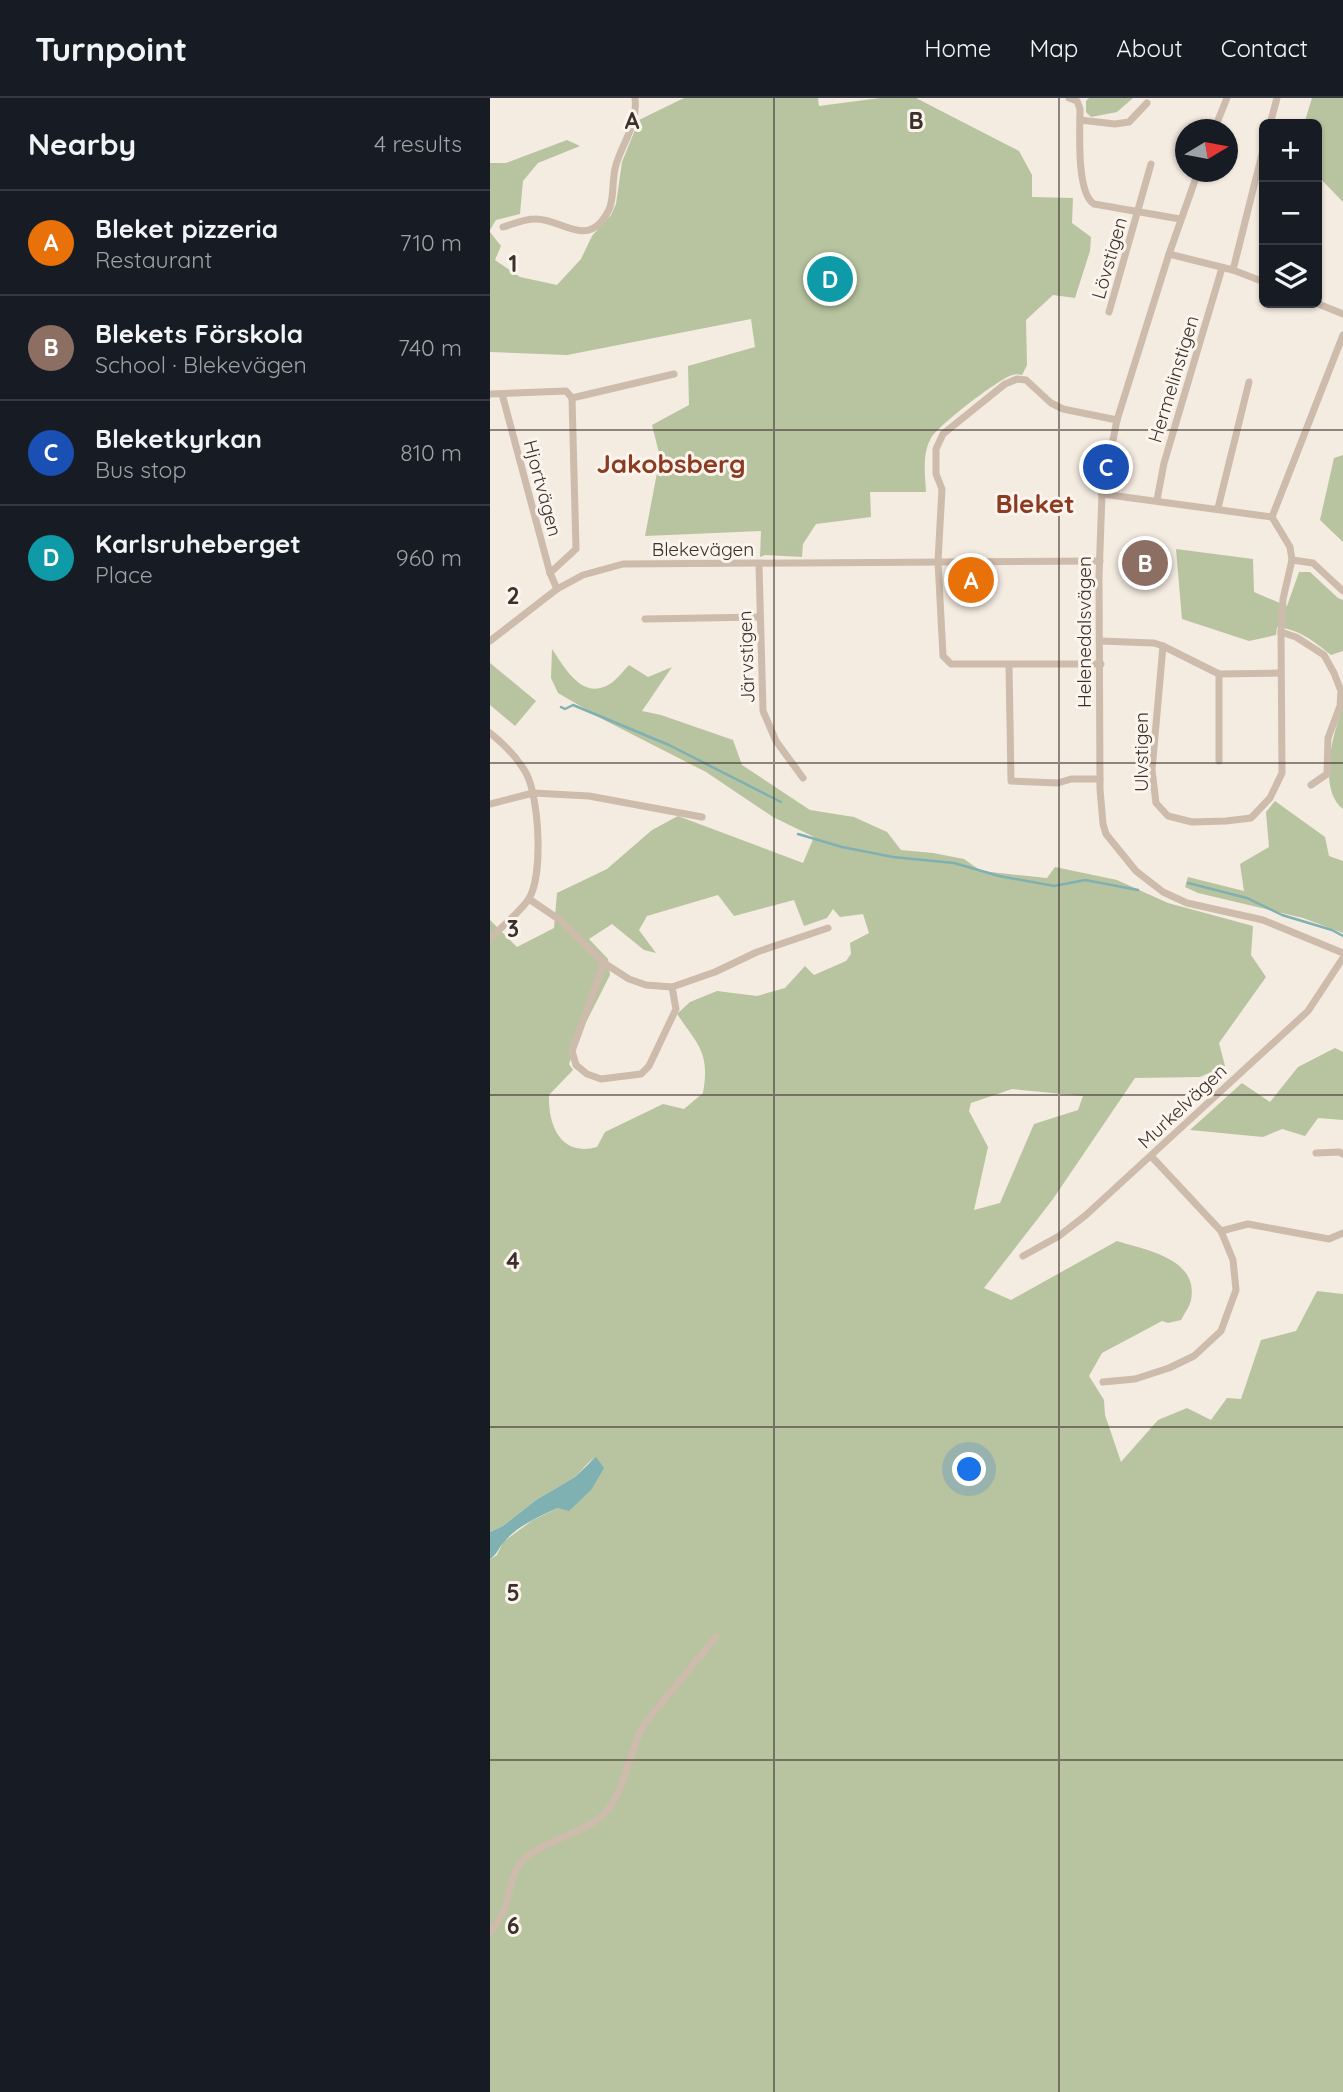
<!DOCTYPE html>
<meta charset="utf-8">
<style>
body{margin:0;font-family:Quicksand,sans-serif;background:#242831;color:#f1f3f6}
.controls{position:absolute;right:21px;top:21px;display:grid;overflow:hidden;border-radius:10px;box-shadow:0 2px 5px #0004}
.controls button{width:63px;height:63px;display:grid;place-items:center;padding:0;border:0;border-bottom:2px solid #363941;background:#171b24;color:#f1f3f6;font:35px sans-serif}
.compass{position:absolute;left:685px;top:21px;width:63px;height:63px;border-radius:50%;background:#171b24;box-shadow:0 2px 5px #0004;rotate:80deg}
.you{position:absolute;left:480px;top:1372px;width:24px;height:24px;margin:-18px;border:5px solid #fff;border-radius:50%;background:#1a73e8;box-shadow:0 0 0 10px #1a73e833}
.badge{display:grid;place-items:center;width:46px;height:46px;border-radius:50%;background:#92aeb2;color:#fff;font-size:23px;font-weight:700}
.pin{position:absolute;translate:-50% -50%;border:4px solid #fff;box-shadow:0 2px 7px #0006}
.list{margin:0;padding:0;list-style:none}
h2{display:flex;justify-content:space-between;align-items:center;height:91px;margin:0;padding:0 28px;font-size:30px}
h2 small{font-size:23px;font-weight:400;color:#9ea1a6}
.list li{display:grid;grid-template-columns:46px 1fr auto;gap:21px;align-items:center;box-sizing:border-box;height:105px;padding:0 28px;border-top:2px solid #363941}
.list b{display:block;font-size:26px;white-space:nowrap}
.list p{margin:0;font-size:23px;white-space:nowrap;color:#9ea1a6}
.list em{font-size:23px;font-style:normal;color:#9ea1a6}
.icon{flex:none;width:38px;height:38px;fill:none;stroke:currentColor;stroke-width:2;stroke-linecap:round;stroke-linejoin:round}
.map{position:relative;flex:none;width:853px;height:1994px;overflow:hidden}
header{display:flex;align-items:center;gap:42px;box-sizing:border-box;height:98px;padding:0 35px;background:#171b24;border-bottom:2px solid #363941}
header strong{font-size:33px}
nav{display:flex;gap:38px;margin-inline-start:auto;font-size:24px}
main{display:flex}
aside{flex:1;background:#171b24}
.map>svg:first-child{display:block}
.green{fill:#b8c4a0;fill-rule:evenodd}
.water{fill:#7fb0b2}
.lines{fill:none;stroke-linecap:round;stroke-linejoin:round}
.stream{stroke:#7fb0b2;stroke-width:2.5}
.minor{stroke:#cdbbac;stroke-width:7}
.grid{fill:none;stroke:#3b302b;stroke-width:2;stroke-opacity:0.55}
.labels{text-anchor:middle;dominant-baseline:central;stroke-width:6;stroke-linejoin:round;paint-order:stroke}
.street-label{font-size:19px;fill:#3b302b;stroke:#fbf5ee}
.district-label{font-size:26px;font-weight:bold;fill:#8c3b22;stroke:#fbf5ee}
.grid-label{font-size:23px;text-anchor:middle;font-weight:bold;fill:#3b302b;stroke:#fbf5ee;stroke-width:6;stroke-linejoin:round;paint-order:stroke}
</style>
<header>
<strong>Turnpoint</strong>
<nav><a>Home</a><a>Map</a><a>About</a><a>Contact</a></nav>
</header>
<main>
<aside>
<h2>Nearby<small>4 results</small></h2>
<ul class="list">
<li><span class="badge" style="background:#e8710a">A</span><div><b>Bleket pizzeria</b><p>Restaurant</p></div><em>710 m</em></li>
<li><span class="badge" style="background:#8d6e63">B</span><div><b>Blekets Förskola</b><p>School · Blekevägen</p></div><em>740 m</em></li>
<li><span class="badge" style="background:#1a4fb4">C</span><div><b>Bleketkyrkan</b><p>Bus stop</p></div><em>810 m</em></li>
<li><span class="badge" style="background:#0f9aa8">D</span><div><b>Karlsruheberget</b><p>Place</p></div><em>960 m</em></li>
</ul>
</aside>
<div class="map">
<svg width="853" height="1994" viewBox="0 0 853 1994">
<rect width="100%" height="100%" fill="#f4ebe1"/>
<!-- green -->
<g class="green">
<path d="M194,0H328L329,8L390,0H426L529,53L542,77V99L583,100L582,125L601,139L600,153L585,200L563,197L536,222L537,267L532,277C529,276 525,276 522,277C506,283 450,326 441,340C432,356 435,376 436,394H380L381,419L326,426L313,446L312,459L275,457L270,459L271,433L155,438L170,359L162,327L199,307L198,268L265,249L261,221L77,257L0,254V134L11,148L5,162L30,179L67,187L91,161L102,138L121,117L126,106L132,64L149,22Z"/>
<polygon points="599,0 643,0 627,14 601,19 596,14 596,3"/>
<polygon points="822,0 853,0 853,104 827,77 827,26 814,26"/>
<polygon points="77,42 90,48 48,65 33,83 30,116 6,122 0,132 0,65 16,65"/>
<polygon points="853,357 853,444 830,422 844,360"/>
<path d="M686,451L763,461L764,494L797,508L809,474H820L848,500L853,502V553L841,557C825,544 809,531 787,529L786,537L759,543L692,521Z"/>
<path d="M62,551C74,568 91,602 118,587C126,583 133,573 139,567L158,579L182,569L152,613L171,617L243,642L252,667L320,712L364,719L397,734L411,752L443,755L474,761L491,773L557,780L565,769L627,782L678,805L763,828L761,857L776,879L729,945L735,968L710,979L645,980L563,1101L494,1190L521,1202L627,1143C655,1152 709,1160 701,1202C700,1208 694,1216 691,1222L678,1225L672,1223L612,1255L599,1278L614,1302L615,1317L631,1364L668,1322L697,1310L721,1322L737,1300L751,1301L771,1242L806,1233L827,1193L853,1196V1994H0V1461L7,1457L13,1444L43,1422L68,1410L103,1360L85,1379L46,1402L13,1428L0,1434V822L27,849L64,830L67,795L117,771L162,732L188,718L313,765L324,739L283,719L216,674L116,623L68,595L61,580ZM228,797L244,818L304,802L314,828L337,820L343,811L350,819L373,816L379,835L360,845L361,856L356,863L324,877L315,868L295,890L267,898L227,893L200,904L187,916C209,948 220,955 213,995L194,1011L173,1006L115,1034L107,1049C71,1059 58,1028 59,997L83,972L79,966L89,938L120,877L118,861L99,841L122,826L154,852L166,855L149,832L157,818ZM522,991L593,998L588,1012L544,1026L510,1105L484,1112L498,1049L479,1013L481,1005Z"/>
<polygon points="0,565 46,603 25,628 0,607"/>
<path d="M853,609V711C827,691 843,635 853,609Z"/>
<polygon points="785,703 835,739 839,758 853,763 853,835 813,820 708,795 695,789 698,779 754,793 750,766 779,749 776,714"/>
<polygon points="845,950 853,954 853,1022 828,1020 815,1038 792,1031 773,1039 700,1032 752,985 780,1004 808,969"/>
</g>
<!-- water -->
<path class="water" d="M106,1359L114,1370L101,1392L79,1413L68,1410C50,1418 27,1428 14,1444C8,1450 8,1456 0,1461V1434L13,1428L46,1402L85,1379Z"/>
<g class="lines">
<!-- stream -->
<g class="stream">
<polyline points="71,609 75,611 83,607 179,647 291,704"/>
<polyline points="308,736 352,749 403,759 464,765 509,778 564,788 595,782 648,792"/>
<polyline points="698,785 757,800 792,817 842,832 853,838"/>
</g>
<!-- minor -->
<g class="minor">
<path d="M579,0L587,3L590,11C590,32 586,95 604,106L690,121"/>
<polyline points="590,22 625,26 639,24 657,5"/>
<polyline points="780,26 787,0"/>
<polyline points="724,32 737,0"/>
<polyline points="708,74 679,156 627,322 612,396 609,479 610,691 613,726 616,736 646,773 673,794 697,805 773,822 853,855"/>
<path d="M13,129C23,126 34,121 45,121C68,120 92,146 111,124C115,119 120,112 121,105C124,93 122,80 126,67C133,43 148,27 145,0"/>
<polyline points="679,156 743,172 774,184"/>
<polyline points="743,172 774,48"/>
<polyline points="826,205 853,216"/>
<polyline points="619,214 661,66"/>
<polyline points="0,296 76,293 82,300"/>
<polyline points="12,296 60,475 67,491"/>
<polyline points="82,300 184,276"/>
<polyline points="612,396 782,419"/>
<polyline points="667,402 674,365 732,170"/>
<polyline points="728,410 759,284"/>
<polyline points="802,462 823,465 853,493"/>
<polyline points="269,467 273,613 286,643 313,680"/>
<polyline points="60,475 86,451 82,300"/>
<polyline points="155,521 270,519"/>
<polyline points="791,534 806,539 834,557 844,575 851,593 850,608 838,640 837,676 821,687"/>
<polyline points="0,543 67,491 93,477 133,466 610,463"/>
<polyline points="610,543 664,545 673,548 662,672 666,705 678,718 702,724 736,723 761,720 780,700 792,675 791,534 793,501 802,462 800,449 782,419 853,237"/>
<polyline points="673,548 729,576 790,575"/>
<polyline points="611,566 461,566 453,558 448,463 452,391 446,376 446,351 453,336 515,286 527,281 536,282 561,305 573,311 627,322"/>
<polyline points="519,567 521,683 568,685 581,681 610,681"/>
<polyline points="729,576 729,663"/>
<path d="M0,635C14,646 27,659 36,675C49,698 54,779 38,802C28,816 12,828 0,841"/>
<polyline points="0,706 43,695 99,698 212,719"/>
<polyline points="39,801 70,822 114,865 139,881 156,887 182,889 225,874 267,854 338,830"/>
<polyline points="114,865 82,953 86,967 97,976 111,981 151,976 159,968 186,911 182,889"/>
<polyline points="826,1055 849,1054 853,1056"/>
<polyline points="731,1133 758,1126 839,1141 853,1135"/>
<polyline points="533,1158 569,1138 596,1117 818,913 853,860"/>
<polyline points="613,1284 645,1281 679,1270 704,1258 731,1233 746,1192 743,1162 731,1133 661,1058"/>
<path d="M0,1835C5,1828 10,1820 14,1812C20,1797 21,1773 33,1762C56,1740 102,1735 120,1709C137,1684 139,1651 155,1625L226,1539"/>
</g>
</g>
<!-- grid -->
<path class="grid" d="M284,0V1994M569,0V1994M0,332H853M0,665H853M0,997H853M0,1329H853M0,1662H853"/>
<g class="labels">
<!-- street labels -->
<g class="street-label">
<text transform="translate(619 160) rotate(-74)">Lövstigen</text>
<text transform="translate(683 281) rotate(-73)">Hermelinstigen</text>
<text transform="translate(53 390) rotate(75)">Hjortvägen</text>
<text x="213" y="451">Blekevägen</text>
<text transform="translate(594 534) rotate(-90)">Helenedalsvägen</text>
<text transform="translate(256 559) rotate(-92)">Järvstigen</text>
<text transform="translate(651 654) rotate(-90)">Ulvstigen</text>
<text transform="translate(692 1008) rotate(-43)">Murkelvägen</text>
</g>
<!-- district labels -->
<g class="district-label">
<text x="181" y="365">Jakobsberg</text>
<text x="545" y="405">Bleket</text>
</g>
</g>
<g class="grid-label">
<text x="142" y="31">A</text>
<text x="426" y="31">B</text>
<text x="23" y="174">1</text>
<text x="23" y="506">2</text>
<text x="23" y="839">3</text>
<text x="23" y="1171">4</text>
<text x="23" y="1503">5</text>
<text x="23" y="1836">6</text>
</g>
</svg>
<div class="controls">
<button>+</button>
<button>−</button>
<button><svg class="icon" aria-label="layers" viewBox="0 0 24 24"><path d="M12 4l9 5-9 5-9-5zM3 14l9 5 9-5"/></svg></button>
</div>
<svg class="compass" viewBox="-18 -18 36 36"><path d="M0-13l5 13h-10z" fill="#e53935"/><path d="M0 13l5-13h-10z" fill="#9ea1a6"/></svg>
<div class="you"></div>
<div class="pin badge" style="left:481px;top:482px;background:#e8710a">A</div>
<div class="pin badge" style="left:655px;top:465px;background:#8d6e63">B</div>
<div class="pin badge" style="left:616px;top:369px;background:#1a4fb4">C</div>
<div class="pin badge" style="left:340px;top:181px;background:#0f9aa8">D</div>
</div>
</main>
